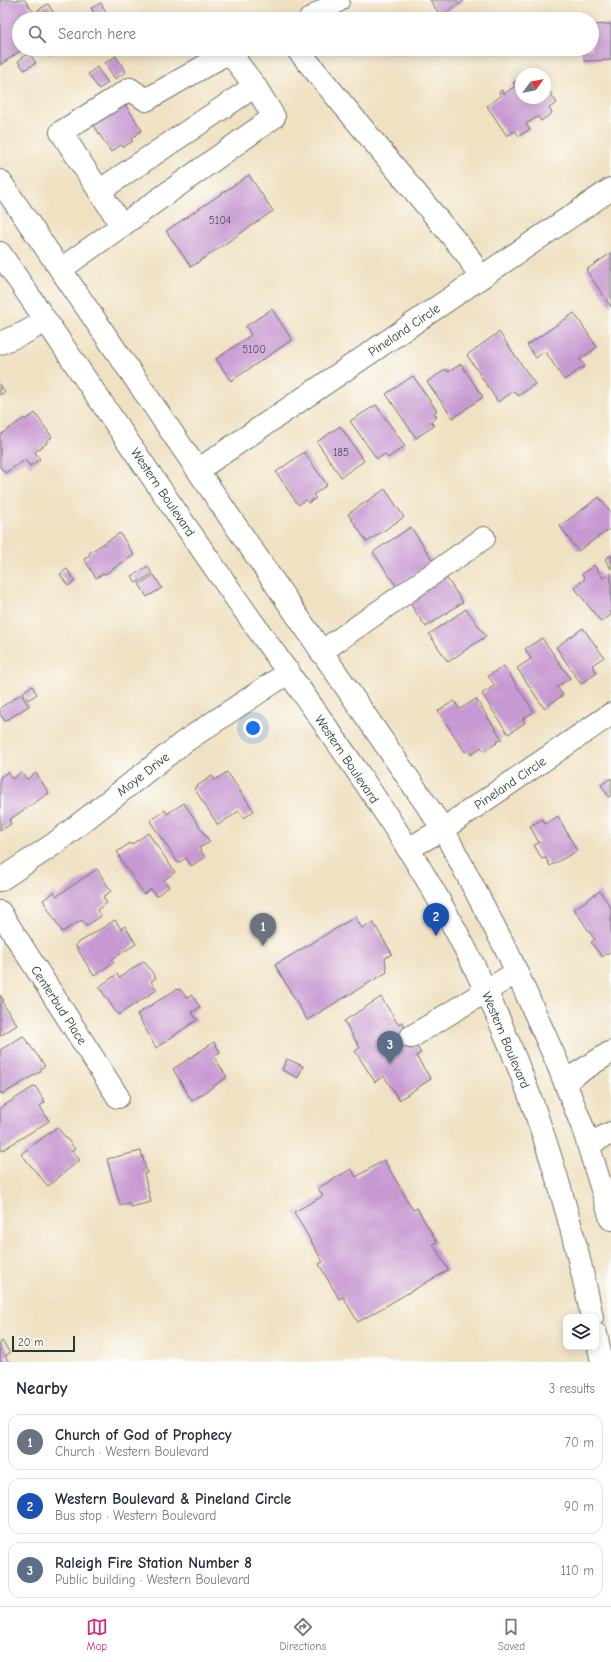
<!DOCTYPE html>
<meta charset="utf-8">
<style>
body{margin:0;font-family:"Comic Neue",sans-serif;background:#f6f6f7;color:#1f2937}
.controls{position:absolute;right:12px;bottom:12px;display:grid;overflow:hidden;border-radius:8px;box-shadow:0 2px 10px #0003}
.controls button{width:36px;height:36px;display:grid;place-items:center;padding:0;border:0;border-bottom:1px solid #e0e1e3;background:#fff;color:#1f2937;font:20px sans-serif}
.compass{position:absolute;left:515px;top:68px;width:36px;height:36px;border-radius:50%;background:#fff;box-shadow:0 2px 10px #0003;rotate:57deg}
.scale{position:absolute;left:12px;bottom:10px;width:63px;box-sizing:border-box;padding-left:4px;border:2px solid #1f3d34;border-top:0;font-size:11px;line-height:14px;white-space:nowrap;color:#1f3d34;-webkit-text-stroke:3px #fdfcf7;paint-order:stroke}
.you{position:absolute;left:253px;top:728px;width:14px;height:14px;margin:-10px;border:3px solid #fff;border-radius:50%;background:#1a73e8;box-shadow:0 0 0 6px #1a73e833}
.badge{display:grid;place-items:center;width:26px;height:26px;border-radius:50%;background:#db2777;color:#fff;font-size:13px;font-weight:700}
.pin{position:absolute;translate:-50% -33px;filter:drop-shadow(0 1px 2px #0008)}
.pin::after{content:'';position:absolute;top:21px;width:14px;height:12px;background:inherit;clip-path:polygon(0 0,100% 0,50% 100%)}
.list{margin:0;padding:0;list-style:none}
h2{display:flex;justify-content:space-between;align-items:center;height:52px;margin:0;padding:0 16px;font-size:17px}
h2 small{font-size:13px;font-weight:400;color:#747a83}
.list li{display:grid;grid-template-columns:26px 1fr auto;gap:12px;align-items:center;box-sizing:border-box;height:56px;margin:0 8px 8px;padding:0 8px;border:1px solid #e0e1e3;border-radius:12px}
.list b{display:block;font-size:15px;white-space:nowrap}
.list p{margin:0;font-size:13px;white-space:nowrap;color:#747a83}
.list em{font-size:13px;font-style:normal;color:#747a83}
.icon{flex:none;width:22px;height:22px;fill:none;stroke:currentColor;stroke-width:2;stroke-linecap:round;stroke-linejoin:round}
.map{position:relative;flex:none;width:611px;height:1362px;overflow:hidden}
.search{position:absolute;background:#fff;box-shadow:0 2px 10px #0003;left:12px;right:12px;top:12px;height:44px;display:flex;align-items:center;gap:10px;box-sizing:border-box;padding:0 14px;border-radius:22px;color:#747a83;font-size:15px}
.sheet{height:244px;background:#fff}
nav{display:flex;justify-content:space-around;align-items:center;box-sizing:border-box;height:56px;border-top:1px solid #e0e1e3;background:#fff;font-size:11px;color:#747a83}
nav a{display:grid;justify-items:center;gap:2px}
nav .on{color:#db2777}
.map>svg:first-child{display:block}
.building{fill:#c799d2}
.lines{fill:none;stroke-linecap:round;stroke-linejoin:round}
.minor-casing{stroke:#687666;stroke-width:24}
.major-casing{stroke:#687666;stroke-width:24}
.minor{stroke:#fff;stroke-width:22}
.major{stroke:#fff;stroke-width:22}
.labels{text-anchor:middle;dominant-baseline:central;stroke-width:3;stroke-linejoin:round;paint-order:stroke}
.number-label{font-size:11px;fill:#49545c}
.street-label{font-size:13px;fill:#1f3d34;stroke:#fdfcf7}
</style>
<div class="map">
<svg width="611" height="1362" viewBox="0 0 611 1362">
<rect width="100%" height="100%" fill="#fdfcf7"/>
<filter id="ink" filterUnits="userSpaceOnUse"><feTurbulence type="fractalNoise" baseFrequency=".025" numOctaves="2"/><feDisplacementMap in="SourceGraphic" scale="8" xChannelSelector="R" yChannelSelector="G"/><feConvolveMatrix kernelMatrix="1 2 1 2 8 2 1 2 1" color-interpolation-filters="sRGB"/></filter>
<filter id="wash" filterUnits="userSpaceOnUse"><feTurbulence type="fractalNoise" baseFrequency=".012" numOctaves="4" result="noise"/><feDisplacementMap in="SourceGraphic" scale="16" xChannelSelector="R" yChannelSelector="G"/><feGaussianBlur stdDeviation="0.9" result="paint"/><feColorMatrix in="noise" values="0 0 0 0 0 0 0 0 0 0 0 0 0 0 0 0 0 1.4 0 .05"/><feComposite in="paint" operator="in"/></filter>
<g filter="url(#wash)">
<rect width="100%" height="100%" fill="#f0e1c3"/>
<g id="blocks">
<!-- building -->
<g class="building">
<polygon points="0,0 25,0 34,13 48,4 53,12 42,19 19,19 19,49 23,49 0,65"/>
<polygon points="430,0 465,0 441,16"/>
<polygon points="101,3 107,14 97,19 91,8"/>
<polygon points="611,24 611,60 584,61 584,49 592,49 592,25"/>
<polygon points="44,49 57,49 48,55"/>
<polygon points="29,53 36,63 24,70 18,61"/>
<polygon points="116,56 126,72 115,79 105,63"/>
<polygon points="97,67 108,83 99,89 88,74"/>
<polygon points="520,78 521,98 545,98 545,85 557,103 549,108 552,113 541,121 538,117 526,124 530,129 519,136 515,131 507,136 487,106 501,96 499,92 502,90 504,94 515,86 513,83"/>
<polygon points="124,103 142,130 131,139 133,141 123,147 121,145 111,152 92,123"/>
<polygon points="249,175 273,211 191,267 166,231"/>
<polygon points="611,253 611,307 586,270"/>
<polygon points="272,309 292,340 231,381 216,359 251,335 246,326"/>
<polygon points="574,313 597,347 580,359 585,366 564,380 545,351 536,358 527,345"/>
<polygon points="499,332 535,384 518,396 514,391 498,402 467,355"/>
<polygon points="461,364 483,397 453,418 427,382 446,369 448,372"/>
<polygon points="413,376 437,411 434,413 437,417 431,421 434,426 416,438 386,394"/>
<polygon points="0,384 5,392 0,395"/>
<polygon points="376,405 405,446 388,458 385,454 377,459 350,421"/>
<polygon points="35,413 52,437 46,441 47,443 35,452 40,459 30,466 25,460 5,473 0,467 0,435 24,418 25,420"/>
<polygon points="340,426 364,461 341,477 317,442"/>
<polygon points="304,452 327,485 313,495 316,498 308,503 306,500 298,505 276,472"/>
<polygon points="385,489 404,517 367,542 348,514"/>
<polygon points="599,497 611,513 611,528 578,551 560,526"/>
<polygon points="411,527 433,561 396,586 373,552"/>
<polygon points="120,533 134,555 105,574 104,573 96,578 84,559 90,555 89,553"/>
<polygon points="611,555 611,569 605,559"/>
<polygon points="594,565 603,578 611,573 611,615 601,622 574,587 585,579 582,574"/>
<polygon points="148,566 152,574 136,583 132,576"/>
<polygon points="67,569 75,581 68,586 60,574"/>
<polygon points="443,573 463,602 426,627 406,598"/>
<polygon points="154,575 162,588 147,597 139,584"/>
<polygon points="466,609 486,636 448,662 429,634"/>
<polygon points="583,628 604,657 592,665 597,673 581,684 556,647"/>
<polygon points="542,638 570,678 557,687 563,695 544,708 517,668 531,659 525,649"/>
<polygon points="504,666 534,712 523,719 525,723 508,734 482,694 495,685 488,676"/>
<polygon points="32,686 37,694 28,700 23,692"/>
<polygon points="21,694 29,706 5,721 0,714 0,708"/>
<polygon points="476,699 502,739 496,742 497,743 484,751 481,747 471,755 468,750 465,752 438,711 454,701 460,709"/>
<polygon points="8,772 12,779 21,772 27,779 36,773 49,793 9,820 11,824 0,831 0,777"/>
<polygon points="227,772 254,811 244,818 239,811 218,825 194,788 212,776 215,780"/>
<polygon points="611,778 611,795 609,797 601,785"/>
<polygon points="184,803 210,842 199,848 205,857 191,866 186,858 178,863 150,821 165,810 167,814"/>
<polygon points="558,816 577,851 550,866 546,858 542,859 534,845 539,843 530,826 543,819 545,824"/>
<polygon points="148,833 175,872 164,880 169,887 156,896 151,889 144,894 119,857 120,856 117,852 130,843 131,845"/>
<polygon points="97,869 111,891 103,897 107,903 97,910 101,916 86,926 82,920 62,932 43,900 54,892 57,896"/>
<polygon points="600,891 611,908 611,951 602,957 591,942 595,940 574,909"/>
<polygon points="355,917 362,928 373,922 392,954 385,958 387,972 307,1020 275,965"/>
<polygon points="115,920 121,929 125,926 136,944 112,959 114,962 94,976 75,945"/>
<polygon points="144,961 156,978 151,981 157,990 118,1015 99,987 117,974 119,978"/>
<polygon points="177,989 178,990 180,989 187,998 192,995 200,1007 192,1012 197,1020 156,1048 137,1014"/>
<polygon points="0,995 4,1001 2,1002 17,1025 0,1036"/>
<polygon points="381,997 398,1024 402,1022 421,1053 416,1056 431,1079 399,1100 384,1076 375,1082 355,1051 360,1048 344,1021"/>
<polygon points="23,1036 45,1066 40,1069 41,1071 3,1094 2,1092 0,1094 0,1050"/>
<polygon points="214,1042 220,1052 214,1057 227,1077 192,1101 173,1069"/>
<polygon points="287,1059 303,1066 298,1078 282,1070"/>
<polygon points="35,1086 45,1102 40,1106 49,1121 1,1151 0,1108"/>
<polygon points="57,1127 75,1149 72,1151 80,1160 48,1186 21,1154"/>
<polygon points="141,1151 147,1173 144,1174 151,1202 131,1207 129,1203 120,1205 107,1159"/>
<polygon points="384,1160 413,1210 417,1208 437,1242 433,1244 448,1270 358,1322 343,1297 339,1299 319,1264 323,1262 294,1212 323,1196 318,1188 351,1169 356,1177"/>
<polygon points="2,1341 10,1353 5,1356 9,1362 0,1362 0,1343"/>
</g>
</g>
</g>
<g filter="url(#ink)">
<use href="#blocks" fill-opacity="0" stroke="#687666" stroke-width="1"/>
<g class="lines">
<defs>
<g id="minor">
<polyline points="310,19 338,1"/>
<polyline points="297,49 468,256 480,278"/>
<polyline points="99,191 255,86"/>
<polyline points="122,226 61,132 130,89 146,100 229,52"/>
<polyline points="61,269 274,117 255,86 229,52 239,49"/>
<polyline points="0,343 24,333 46,321"/>
<polyline points="198,470 611,189"/>
<polyline points="321,652 484,538"/>
<polyline points="408,849 443,829 611,714"/>
<polyline points="0,880 54,844 184,742 289,672"/>
<polyline points="0,912 118,1097"/>
<polyline points="411,1037 517,972"/>
<polyline points="565,1081 611,1052"/>
<polyline points="589,1144 611,1133"/>
</g>
<g id="major">
<polyline points="0,181 443,829 508,953 556,1060 583,1128 611,1219"/>
<path d="M0,253C73,360 145,468 219,574C293,682 374,787 440,902C513,1030 562,1172 592,1317"/>
<polyline points="596,1334 602,1362"/>
</g>
</defs>
<!-- minor casing -->
<use href="#minor" class="minor-casing"/>
<!-- major casing -->
<use href="#major" class="major-casing"/>
<!-- minor -->
<use href="#minor" class="minor"/>
<!-- major -->
<use href="#major" class="major"/>
</g>
</g>
<g class="labels">
<!-- number labels -->
<g class="number-label">
<text x="220" y="220">5104</text>
<text x="254" y="349">5100</text>
<text x="341" y="452">185</text>
</g>
<!-- street labels -->
<g class="street-label">
<text transform="translate(404 330) rotate(-34)">Pineland Circle</text>
<text transform="translate(163 492) rotate(56)">Western Boulevard</text>
<text transform="translate(347 759) rotate(56)">Western Boulevard</text>
<text transform="translate(143 774) rotate(-38)">Moye Drive</text>
<text transform="translate(510 783) rotate(-34)">Pineland Circle</text>
<text transform="translate(59 1005) rotate(57)">Centerbud Place</text>
<text transform="translate(506 1040) rotate(67)">Western Boulevard</text>
</g>
</g>
</svg>
<div class="controls">
<button><svg class="icon" aria-label="layers" viewBox="0 0 24 24"><path d="M12 4l9 5-9 5-9-5zM3 14l9 5 9-5"/></svg></button>
</div>
<svg class="compass" viewBox="-18 -18 36 36"><path d="M0-13l5 13h-10z" fill="#e53935"/><path d="M0 13l5-13h-10z" fill="#747a83"/></svg>
<div class="scale">20 m</div>
<div class="you"></div>
<div class="pin badge" style="left:263px;top:946px;background:#6b7280">1</div>
<div class="pin badge" style="left:436px;top:936px;background:#1a4fb4">2</div>
<div class="pin badge" style="left:390px;top:1064px;background:#5c6f8a">3</div>
<div class="search"><svg class="icon" aria-label="search" viewBox="0 0 24 24"><circle cx="10" cy="10" r="6"/><path d="M15 15l6 6"/></svg>Search here</div>
</div>
<section class="sheet">
<h2>Nearby<small>3 results</small></h2>
<ul class="list">
<li><span class="badge" style="background:#6b7280">1</span><div><b>Church of God of Prophecy</b><p>Church · Western Boulevard</p></div><em>70 m</em></li>
<li><span class="badge" style="background:#1a4fb4">2</span><div><b>Western Boulevard &amp; Pineland Circle</b><p>Bus stop · Western Boulevard</p></div><em>90 m</em></li>
<li><span class="badge" style="background:#5c6f8a">3</span><div><b>Raleigh Fire Station Number 8</b><p>Public building · Western Boulevard</p></div><em>110 m</em></li>
</ul>
</section>
<nav>
<a class="on"><svg class="icon" aria-label="map" viewBox="0 0 24 24"><path d="M3 6l6-2 6 2 6-2v14l-6 2-6-2-6 2zM9 4v14M15 6v14"/></svg>Map</a>
<a><svg class="icon" aria-label="directions" viewBox="0 0 24 24"><path d="M12 3l9 9-9 9-9-9zM9 14v-3h6M13 9l2 2-2 2"/></svg>Directions</a>
<a><svg class="icon" aria-label="saved" viewBox="0 0 24 24"><path d="M7 4h10v16l-5-4-5 4z"/></svg>Saved</a>
</nav>
